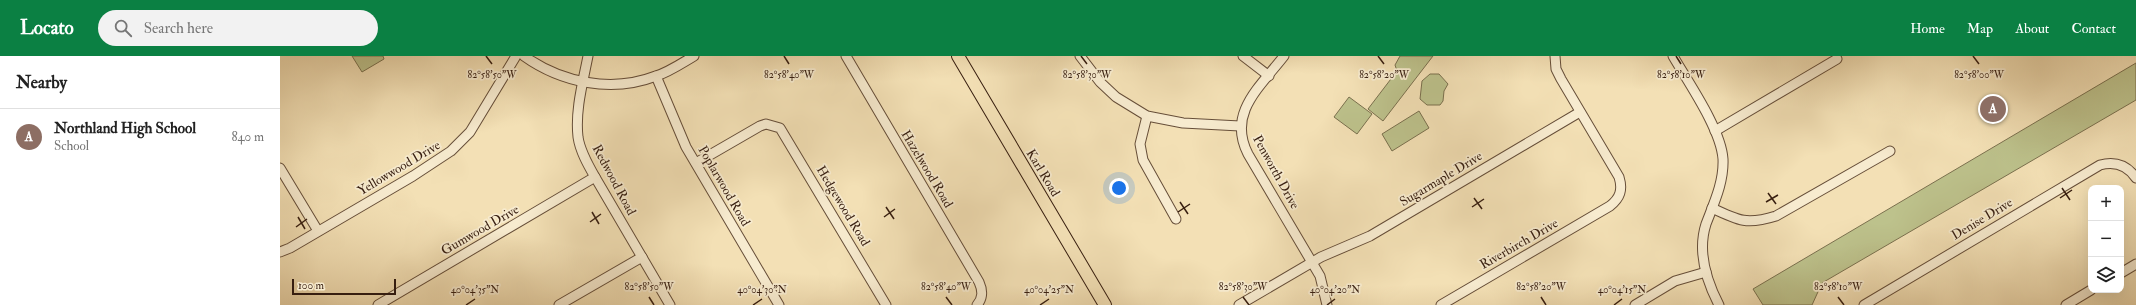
<!DOCTYPE html>
<meta charset="utf-8">
<style>
body{margin:0;font-family:"IM FELL Double Pica",serif;background:#f2f2f2;color:#222}
.controls{position:absolute;right:12px;bottom:12px;display:grid;overflow:hidden;border-radius:8px;box-shadow:0 4px 16px #0002}
.controls button{width:36px;height:36px;display:grid;place-items:center;padding:0;border:0;border-bottom:1px solid #e0e0e0;background:#fff;color:#222;font:20px sans-serif}
.scale{position:absolute;left:12px;bottom:10px;width:104px;box-sizing:border-box;padding-left:4px;border:2px solid #371e10;border-top:0;font-size:11px;line-height:14px;white-space:nowrap;color:#371e10;-webkit-text-stroke:3px #f7ebcf;paint-order:stroke}
.you{position:absolute;left:839px;top:132px;width:14px;height:14px;margin:-10px;border:3px solid #fff;border-radius:50%;background:#1a73e8;box-shadow:0 0 0 6px #1a73e833}
.badge{display:grid;place-items:center;width:26px;height:26px;border-radius:50%;background:#0b8043;color:#fff;font-size:13px;font-weight:700}
.pin{position:absolute;translate:-50% -50%;border:2px solid #fff;box-shadow:0 1px 4px #0006}
.list{margin:0;padding:0;list-style:none}
h2{display:flex;justify-content:space-between;align-items:center;height:52px;margin:0;padding:0 16px;font-size:17px}
h2 small{font-size:13px;font-weight:400;color:#767676}
.list li{display:grid;grid-template-columns:26px 1fr auto;gap:12px;align-items:center;box-sizing:border-box;height:56px;padding:0 16px;border-top:1px solid #e0e0e0}
.list b{display:block;font-size:15px;white-space:nowrap}
.list p{margin:0;font-size:13px;white-space:nowrap;color:#767676}
.list em{font-size:13px;font-style:normal;color:#767676}
.icon{flex:none;width:22px;height:22px;fill:none;stroke:currentColor;stroke-width:2;stroke-linecap:round;stroke-linejoin:round}
.map{position:relative;flex:none;width:1856px;height:249px;overflow:hidden}
header{display:flex;align-items:center;gap:24px;box-sizing:border-box;height:56px;padding:0 20px;background:#0b8043;color:#fff}
header strong{font-size:19px}
nav{display:flex;gap:22px;margin-inline-start:auto;font-size:14px}
.search{width:280px;height:36px;background:#f2f2f2;display:flex;align-items:center;gap:10px;box-sizing:border-box;padding:0 14px;border-radius:22px;color:#767676;font-size:15px}
main{display:flex}
aside{flex:1;background:#fff}
.map>svg:first-child{display:block}
.green{fill:#bdc28c;stroke:#7a704e}
.lines{fill:none;stroke-linecap:round;stroke-linejoin:round}
.minor-casing{stroke:#664e39;stroke-width:11}
.major-casing{stroke:#371e10;stroke-width:14}
.minor{stroke:#f7ebcf;stroke-width:9}
.major{stroke:#f3e0b5;stroke-width:12}
.ticks{fill:none;stroke:#371e10;stroke-width:1.5}
.labels{text-anchor:middle;dominant-baseline:central;stroke-width:3.5;stroke-linejoin:round;paint-order:stroke}
.street-label{font-size:13px;fill:#371e10;stroke:#f7ebcf}
.ticks-label{font-size:10px;text-anchor:middle;fill:#371e10;stroke:#f7ebcf;stroke-width:3.5;stroke-linejoin:round;paint-order:stroke}
</style>
<header>
<strong>Locato</strong>
<div class="search"><svg class="icon" aria-label="search" viewBox="0 0 24 24"><circle cx="10" cy="10" r="6"/><path d="M15 15l6 6"/></svg>Search here</div>
<nav><a>Home</a><a>Map</a><a>About</a><a>Contact</a></nav>
</header>
<main>
<aside>
<h2>Nearby<small></small></h2>
<ul class="list">
<li><span class="badge" style="background:#8d6e63">A</span><div><b>Northland High School</b><p>School</p></div><em>840 m</em></li>
</ul>
</aside>
<div class="map">
<svg width="1856" height="249" viewBox="0 0 1856 249">
<rect width="100%" height="100%" fill="#f3e0b5"/>
<filter id="stains"><feTurbulence type="fractalNoise" baseFrequency=".005" numOctaves="4"/><feColorMatrix values="0 0 0 0 .2 0 0 0 0 .09 0 0 0 0 .02 0 0 0 .5 -.17"/></filter>
<radialGradient id="worn" r=".72"><stop offset=".6" stop-color="#630" stop-opacity="0"/><stop offset="1" stop-color="#630" stop-opacity=".3"/></radialGradient>
<!-- green -->
<g class="green">
<polygon points="72,0 103,0 104,3 82,16"/>
<polygon points="1120,0 1153,0 1103,65 1088,53 1117,15 1115,9"/>
<polygon points="1856,7 1856,44 1542,227 1532,249 1483,249 1473,233"/>
<polygon points="1150,18 1159,18 1168,28 1164,35 1163,45 1160,49 1147,49 1140,43 1142,25"/>
<polygon points="1069,41 1092,58 1077,78 1054,61"/>
<polygon points="1139,55 1149,72 1112,95 1102,78"/>
</g>
<g class="lines">
<defs>
<g id="minor">
<path d="M244,0C282,27 332,37 376,20C389,16 402,7 414,0"/>
<path d="M308,0C303,26 295,54 298,81C300,95 308,109 315,121L390,249"/>
<path d="M566,0L699,226C703,235 703,242 697,249"/>
<polyline points="800,0 820,26 836,41 867,60 903,67 960,70"/>
<polyline points="963,0 989,20"/>
<path d="M1004,0C980,31 947,57 968,98L1040,220L1047,249"/>
<path d="M1393,0C1408,26 1441,73 1443,103C1444,126 1434,147 1426,168C1417,196 1426,224 1439,249"/>
<polyline points="376,20 406,91 499,249"/>
<polyline points="867,60 860,88 863,104 896,163"/>
<polyline points="1435,75 1557,3"/>
<polyline points="416,107 480,70 486,68 500,72 606,249"/>
<polyline points="0,112 38,175"/>
<path d="M1432,152C1459,165 1467,169 1496,160L1610,95"/>
<polyline points="0,196 10,192 133,120 171,95 190,76 236,0"/>
<polyline points="1841,217 1856,208"/>
<polyline points="98,249 315,121"/>
<polyline points="279,249 362,201"/>
<polyline points="959,249 1041,201 1090,180 1300,56"/>
<path d="M1161,249L1330,150C1340,142 1343,134 1339,121L1281,23L1276,13L1275,0"/>
<polyline points="1355,249 1395,225 1426,216"/>
<path d="M1584,249L1820,109C1835,105 1847,109 1856,122"/>
<polyline points="1786,249 1811,234"/>
</g>
<polyline id="major" points="678,0 825,249"/>
</defs>
<!-- minor casing -->
<use href="#minor" class="minor-casing"/>
<!-- major casing -->
<use href="#major" class="major-casing"/>
<!-- minor -->
<use href="#minor" class="minor"/>
<!-- major -->
<use href="#major" class="major"/>
</g>
<!-- ticks -->
<path class="ticks" d="M206,0L212,8M504,0L509,8M801,0L807,8M1098,0L1104,8M1396,0L1401,8M1693,0L1699,8M1782,132L1790,144M1488,137L1496,148M1194,142L1202,153M1780,142L1792,134M900,146L908,158M1486,146L1498,139M606,151L614,163M1192,151L1204,143M312,156L319,168M898,156L910,148M18,161L25,173M604,161L615,153M310,166L321,158M16,171L27,163M369,241L374,249M666,241L672,249M963,241L969,249M1261,241L1266,249M1558,241L1564,249M186,249L195,243M473,249L482,243M760,249L769,243M1047,249L1055,243M1334,249L1342,243"/>
<g class="labels">
<!-- street labels -->
<g class="street-label">
<text transform="translate(119 112) rotate(-31)">Yellowwood Drive</text>
<text transform="translate(647 113) rotate(59)">Hazelwood Road</text>
<text transform="translate(996 116) rotate(61)">Penworth Drive</text>
<text transform="translate(763 117) rotate(59)">Karl Road</text>
<text transform="translate(1161 123) rotate(-31)">Sugarmaple Drive</text>
<text transform="translate(334 124) rotate(62)">Redwood Road</text>
<text transform="translate(444 130) rotate(60)">Poplarwood Road</text>
<text transform="translate(563 150) rotate(59)">Hedgewood Road</text>
<text transform="translate(1702 163) rotate(-31)">Denise Drive</text>
<text transform="translate(200 174) rotate(-30)">Gumwood Drive</text>
<text transform="translate(1239 188) rotate(-30)">Riverbirch Drive</text>
</g>
</g>
<g class="ticks-label">
<text x="212" y="22">82°58'50"W</text>
<text x="509" y="22">82°58'40"W</text>
<text x="807" y="22">82°58'30"W</text>
<text x="1699" y="22">82°58'00"W</text>
<text x="1104" y="22">82°58'20"W</text>
<text x="1401" y="22">82°58'10"W</text>
<text x="1261" y="234">82°58'20"W</text>
<text x="1558" y="234">82°58'10"W</text>
<text x="369" y="234">82°58'50"W</text>
<text x="666" y="234">82°58'40"W</text>
<text x="963" y="234">82°58'30"W</text>
<text x="195" y="237">40°04'35"N</text>
<text x="482" y="237">40°04'30"N</text>
<text x="769" y="237">40°04'25"N</text>
<text x="1055" y="237">40°04'20"N</text>
<text x="1342" y="237">40°04'15"N</text>
</g>
<rect width="100%" height="100%" filter="url(#stains)"/>
<rect width="100%" height="100%" fill="url(#worn)"/>
</svg>
<div class="controls">
<button>+</button>
<button>−</button>
<button><svg class="icon" aria-label="layers" viewBox="0 0 24 24"><path d="M12 4l9 5-9 5-9-5zM3 14l9 5 9-5"/></svg></button>
</div>
<div class="scale">100 m</div>
<div class="you"></div>
<div class="pin badge" style="left:1713px;top:53px;background:#8d6e63">A</div>
</div>
</main>
